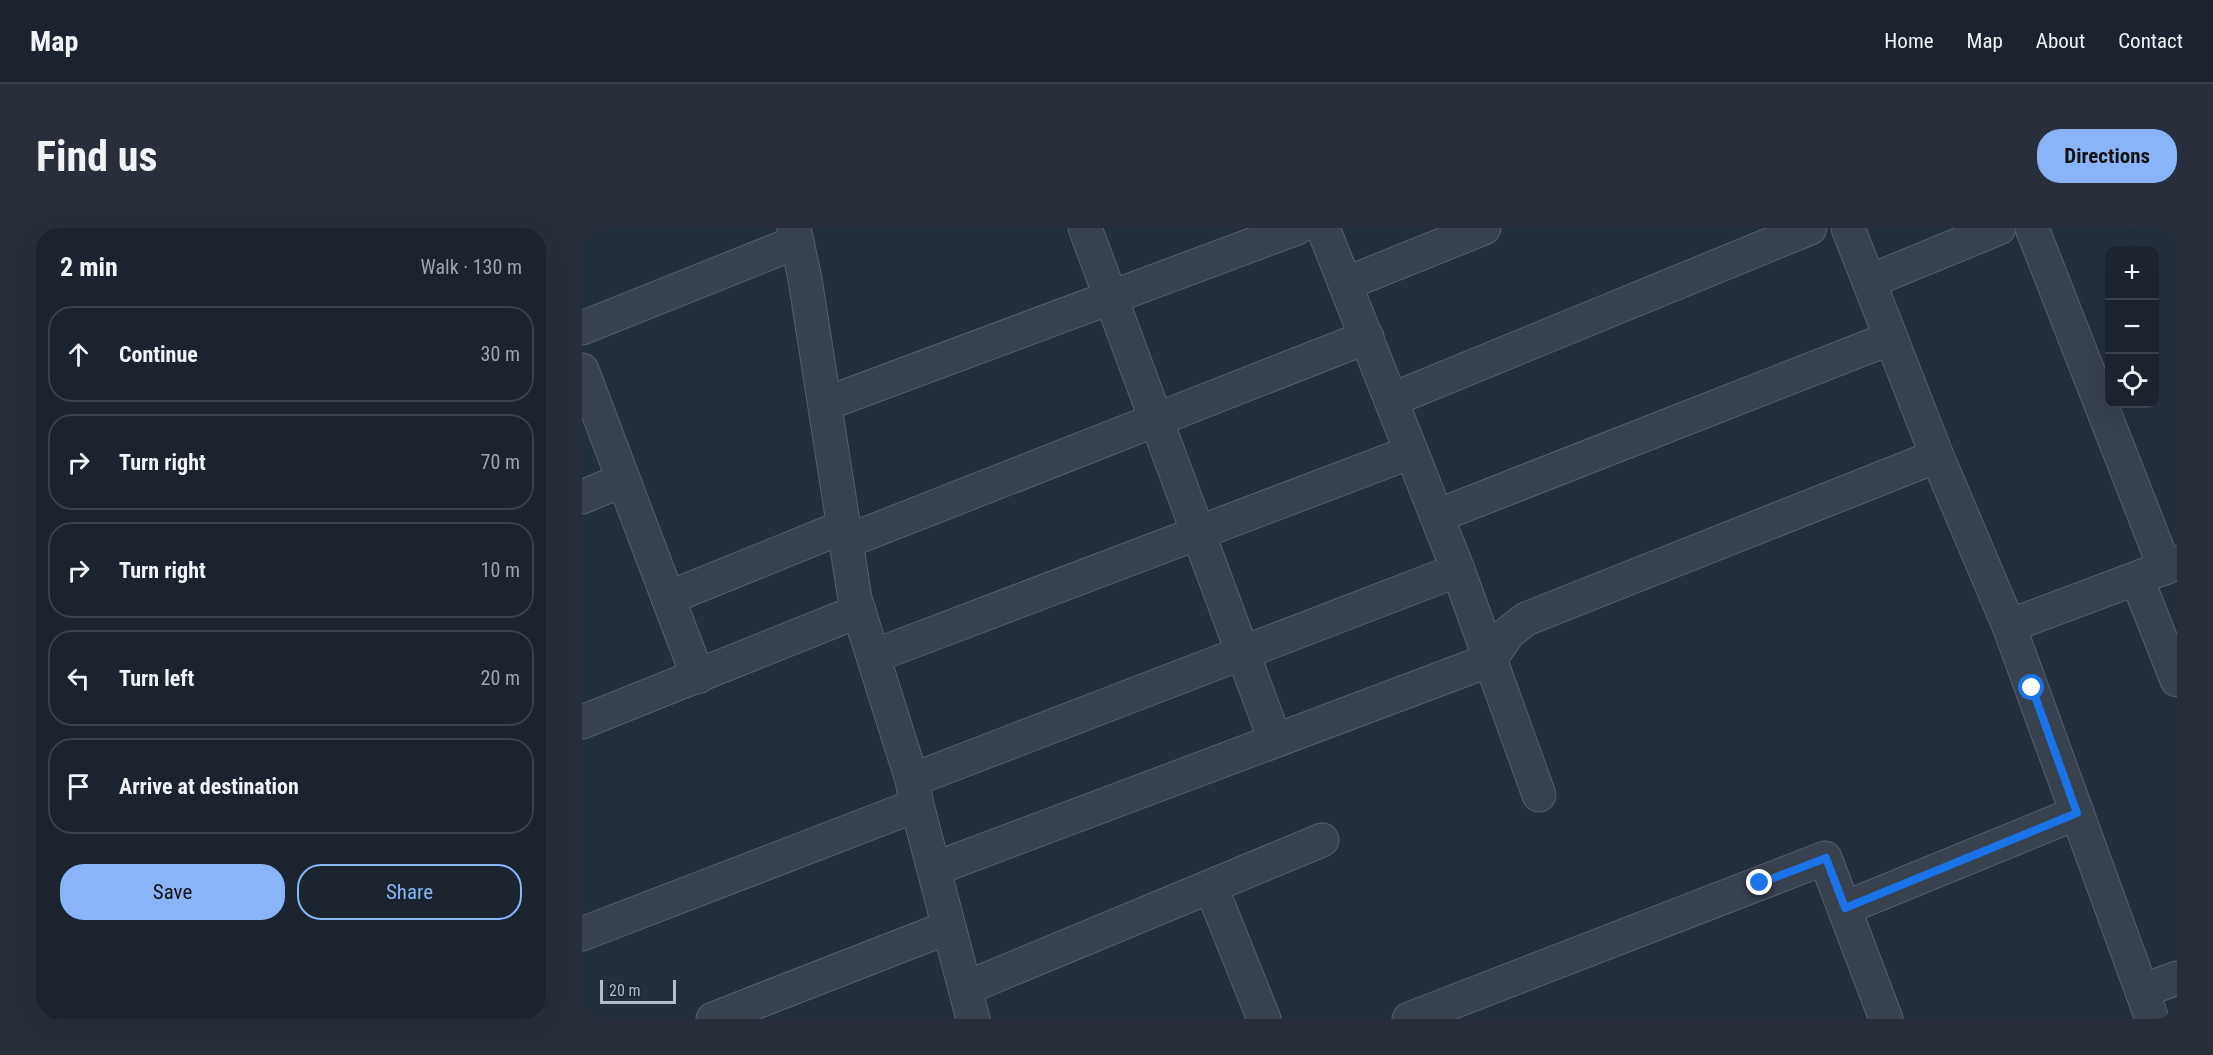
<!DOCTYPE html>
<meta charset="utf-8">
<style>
body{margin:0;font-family:"Roboto Condensed",sans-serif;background:#282f3a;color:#f1f3f6}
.controls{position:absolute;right:18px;top:18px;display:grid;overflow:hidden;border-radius:12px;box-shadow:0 6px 24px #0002}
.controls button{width:54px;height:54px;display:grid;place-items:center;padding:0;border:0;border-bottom:2px solid #39404a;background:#1b232e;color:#f1f3f6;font:30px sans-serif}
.scale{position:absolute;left:18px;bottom:15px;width:76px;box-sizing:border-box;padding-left:6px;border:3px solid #b4bcc9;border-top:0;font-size:16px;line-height:21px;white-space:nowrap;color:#b4bcc9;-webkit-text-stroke:4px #1d2633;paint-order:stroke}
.stop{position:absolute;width:18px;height:18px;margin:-14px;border:4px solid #1a73e8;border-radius:50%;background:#fff}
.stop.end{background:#1a73e8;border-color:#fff;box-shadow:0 2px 6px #0008}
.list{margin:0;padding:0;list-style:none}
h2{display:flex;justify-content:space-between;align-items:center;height:78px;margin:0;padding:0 24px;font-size:26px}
h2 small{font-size:20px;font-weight:400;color:#a0a4aa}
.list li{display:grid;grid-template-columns:39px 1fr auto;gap:18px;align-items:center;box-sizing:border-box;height:96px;margin:0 12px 12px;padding:0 12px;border:2px solid #39404a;border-radius:24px}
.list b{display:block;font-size:22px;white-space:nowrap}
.list em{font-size:20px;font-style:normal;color:#a0a4aa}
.actions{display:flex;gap:12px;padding:18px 24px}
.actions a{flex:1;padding:14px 0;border:2px solid #8ab4f8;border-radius:24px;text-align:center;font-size:21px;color:#8ab4f8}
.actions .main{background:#8ab4f8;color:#111}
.icon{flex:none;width:33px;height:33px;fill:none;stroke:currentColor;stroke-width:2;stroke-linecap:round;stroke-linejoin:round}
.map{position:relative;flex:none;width:1595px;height:791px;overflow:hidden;border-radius:24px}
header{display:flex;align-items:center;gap:36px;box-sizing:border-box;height:84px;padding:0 30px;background:#1b232e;border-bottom:2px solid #39404a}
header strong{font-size:28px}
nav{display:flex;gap:33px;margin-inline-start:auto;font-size:21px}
.intro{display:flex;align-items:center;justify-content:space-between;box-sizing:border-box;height:144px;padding:0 36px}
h1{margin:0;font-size:42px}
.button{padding:15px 27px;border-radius:24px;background:#8ab4f8;color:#111;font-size:21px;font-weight:700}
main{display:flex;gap:36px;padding:0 36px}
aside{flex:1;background:#1b232e;border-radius:24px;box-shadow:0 6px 24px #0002}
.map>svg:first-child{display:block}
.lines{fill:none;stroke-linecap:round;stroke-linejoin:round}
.minor-casing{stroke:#565f6c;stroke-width:35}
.minor{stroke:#38414e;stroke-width:33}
.route{stroke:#1a73e8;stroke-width:8}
</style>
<header>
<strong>Map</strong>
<nav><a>Home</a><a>Map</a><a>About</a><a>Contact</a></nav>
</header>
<div class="intro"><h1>Find us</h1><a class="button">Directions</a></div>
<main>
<aside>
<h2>2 min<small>Walk · 130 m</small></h2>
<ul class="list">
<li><svg class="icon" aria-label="ahead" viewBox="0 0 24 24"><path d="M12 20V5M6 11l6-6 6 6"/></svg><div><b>Continue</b></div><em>30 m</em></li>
<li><svg class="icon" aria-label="right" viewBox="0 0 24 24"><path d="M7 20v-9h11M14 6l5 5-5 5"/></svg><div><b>Turn right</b></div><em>70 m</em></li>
<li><svg class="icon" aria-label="right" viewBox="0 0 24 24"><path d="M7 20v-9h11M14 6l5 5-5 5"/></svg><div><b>Turn right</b></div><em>10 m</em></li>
<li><svg class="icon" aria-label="left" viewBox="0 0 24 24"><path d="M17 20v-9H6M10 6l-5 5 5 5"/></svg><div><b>Turn left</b></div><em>20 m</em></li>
<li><svg class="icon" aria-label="arrive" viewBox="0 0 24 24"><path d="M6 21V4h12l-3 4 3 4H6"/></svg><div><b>Arrive at destination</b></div></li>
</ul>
<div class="actions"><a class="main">Save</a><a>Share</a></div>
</aside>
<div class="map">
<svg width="1595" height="791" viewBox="0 0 1595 791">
<rect width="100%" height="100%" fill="#242f3e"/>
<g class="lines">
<defs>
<g id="minor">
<polyline points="212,0 223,51 273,371 330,552 335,577 391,791"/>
<polyline points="503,0 693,512"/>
<polyline points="741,0 876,342 957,567"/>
<polyline points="1266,0 1355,228 1427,398 1570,791"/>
<polyline points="1450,0 1583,340"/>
<polyline points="1288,53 1417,0"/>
<polyline points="763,56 902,0"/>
<polyline points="0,100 215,14"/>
<polyline points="0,142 116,449"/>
<polyline points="809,172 1228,0"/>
<polyline points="243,176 715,0"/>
<polyline points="0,269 41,252"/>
<polyline points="855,288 1309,110"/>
<polyline points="263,314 785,109"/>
<polyline points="1555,351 1595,452"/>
<polyline points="86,370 261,299"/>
<polyline points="1427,398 1595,335"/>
<polyline points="292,428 829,224"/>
<polyline points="0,494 277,383"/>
<polyline points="330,552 876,342"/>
<polyline points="352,641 908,432 926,405 944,391 1355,228"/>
<polyline points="629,659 682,791"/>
<polyline points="1263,680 1495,585"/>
<polyline points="0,706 335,577"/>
<polyline points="384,760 740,612"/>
<polyline points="1560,763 1595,750"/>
<polyline points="131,791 367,699"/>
<polyline points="827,791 1243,630 1304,791"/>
</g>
</defs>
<!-- minor casing -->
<use href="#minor" class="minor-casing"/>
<!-- minor -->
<use href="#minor" class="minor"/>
</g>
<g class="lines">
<!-- route -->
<polyline class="route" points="1178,655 1244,630 1263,680 1495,585 1450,460"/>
</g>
</svg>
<div class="controls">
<button>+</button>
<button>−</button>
<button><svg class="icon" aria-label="locate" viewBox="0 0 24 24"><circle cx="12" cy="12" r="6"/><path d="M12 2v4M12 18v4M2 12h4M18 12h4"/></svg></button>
</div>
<div class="scale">20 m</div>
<div class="stop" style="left:1450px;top:460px"></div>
<div class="stop end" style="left:1178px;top:655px"></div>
</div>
</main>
